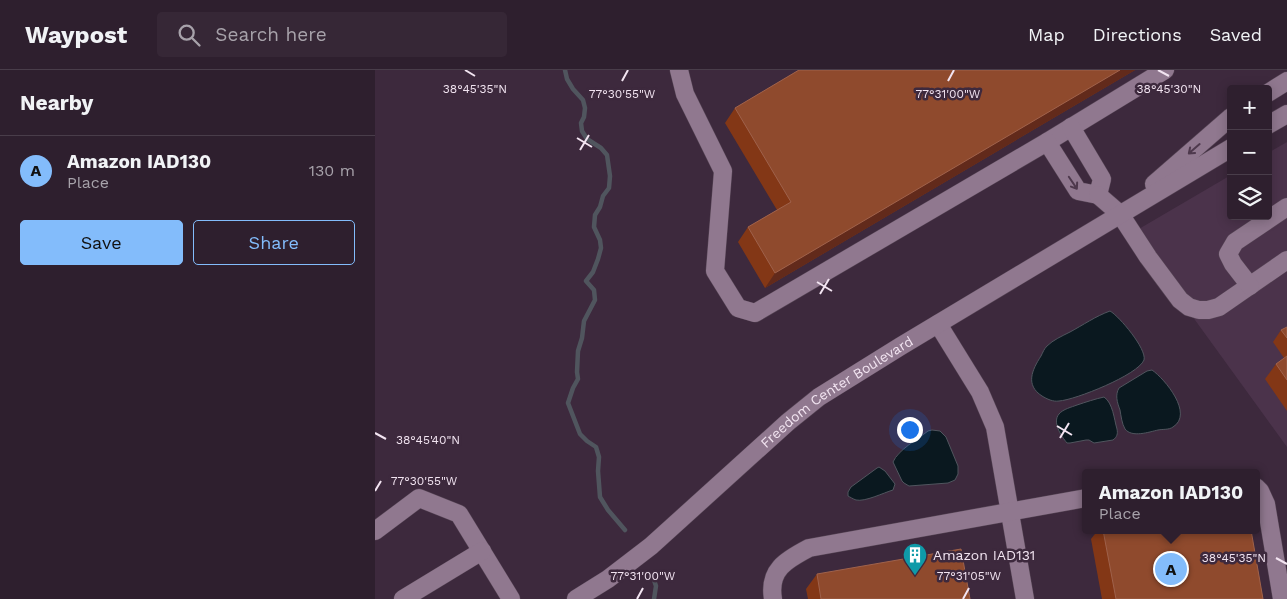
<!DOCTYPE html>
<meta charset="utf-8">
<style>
body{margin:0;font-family:"Work Sans",sans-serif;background:#362736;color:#f1f3f6}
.controls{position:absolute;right:15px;top:15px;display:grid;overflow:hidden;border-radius:5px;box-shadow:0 2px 12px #0003}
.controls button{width:45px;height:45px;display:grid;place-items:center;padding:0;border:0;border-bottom:1px solid #493d4a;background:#2e1f2e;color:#f1f3f6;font:25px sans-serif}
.you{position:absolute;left:534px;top:359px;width:18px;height:18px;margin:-12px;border:4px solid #fff;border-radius:50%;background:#1a73e8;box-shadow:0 0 0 8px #1a73e833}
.badge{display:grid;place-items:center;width:32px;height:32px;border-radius:50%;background:#83bcfb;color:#111;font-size:16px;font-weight:700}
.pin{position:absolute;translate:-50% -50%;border:2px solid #fff;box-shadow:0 1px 5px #0006}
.popup{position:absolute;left:707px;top:399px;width:178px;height:65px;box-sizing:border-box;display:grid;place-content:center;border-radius:5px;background:#2e1f2e;filter:drop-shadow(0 1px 4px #0005);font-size:16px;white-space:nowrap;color:#a7a2aa}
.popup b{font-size:19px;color:#f1f3f6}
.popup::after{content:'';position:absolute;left:50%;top:100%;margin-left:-10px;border:10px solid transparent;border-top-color:#2e1f2e}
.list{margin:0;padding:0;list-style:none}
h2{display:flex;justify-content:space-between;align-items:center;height:65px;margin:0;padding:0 20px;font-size:21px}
h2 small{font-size:16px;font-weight:400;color:#a7a2aa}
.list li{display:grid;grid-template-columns:32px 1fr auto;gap:15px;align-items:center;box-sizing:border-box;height:70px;padding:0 20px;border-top:1px solid #493d4a}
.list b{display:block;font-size:19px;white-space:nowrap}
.list p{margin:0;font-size:16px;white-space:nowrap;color:#a7a2aa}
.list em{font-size:16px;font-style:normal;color:#a7a2aa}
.actions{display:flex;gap:10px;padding:15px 20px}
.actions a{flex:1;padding:11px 0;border:1px solid #83bcfb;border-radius:5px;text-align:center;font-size:18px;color:#83bcfb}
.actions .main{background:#83bcfb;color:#111}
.icon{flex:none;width:28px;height:28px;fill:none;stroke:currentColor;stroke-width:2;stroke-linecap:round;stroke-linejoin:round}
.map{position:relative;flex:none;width:912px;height:529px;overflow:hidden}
header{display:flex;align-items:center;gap:30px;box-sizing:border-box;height:70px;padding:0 25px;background:#2e1f2e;border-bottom:1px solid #493d4a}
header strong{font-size:24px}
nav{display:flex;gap:28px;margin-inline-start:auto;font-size:18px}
.search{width:350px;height:45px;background:#362736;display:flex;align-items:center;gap:12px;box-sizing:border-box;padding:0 18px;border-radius:5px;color:#a7a2aa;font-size:19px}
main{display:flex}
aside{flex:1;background:#2e1f2e}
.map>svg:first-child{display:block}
.built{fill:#4b334b}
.water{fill:#0a181f;stroke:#50555e}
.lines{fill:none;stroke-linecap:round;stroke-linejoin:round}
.stream{stroke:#50555e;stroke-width:4.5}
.minor-casing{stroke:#554454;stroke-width:19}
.minor{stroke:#90788f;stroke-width:18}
.wall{fill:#833716}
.shaded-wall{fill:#622a1b}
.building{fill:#8f4a2d;stroke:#9f624c}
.oneway{stroke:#4e394d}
.ticks{fill:none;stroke:#f2e4f1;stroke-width:2}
.labels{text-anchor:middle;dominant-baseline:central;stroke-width:5;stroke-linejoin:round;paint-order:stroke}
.street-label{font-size:14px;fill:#f2e4f1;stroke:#3d293d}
.poi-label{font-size:14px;fill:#f2e4f1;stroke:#3d293d;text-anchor:start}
.ticks-label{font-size:12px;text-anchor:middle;fill:#f2e4f1;stroke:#3d293d;stroke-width:5;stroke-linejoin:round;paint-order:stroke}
</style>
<header>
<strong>Waypost</strong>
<div class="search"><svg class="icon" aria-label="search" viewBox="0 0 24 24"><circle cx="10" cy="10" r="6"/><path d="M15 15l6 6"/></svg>Search here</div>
<nav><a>Map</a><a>Directions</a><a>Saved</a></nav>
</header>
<main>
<aside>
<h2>Nearby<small></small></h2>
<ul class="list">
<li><span class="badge">A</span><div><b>Amazon IAD130</b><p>Place</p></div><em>130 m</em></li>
</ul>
<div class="actions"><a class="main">Save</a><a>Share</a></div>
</aside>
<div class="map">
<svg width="912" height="529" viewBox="0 0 912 529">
<rect width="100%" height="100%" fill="#3d293d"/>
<!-- built -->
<polygon class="built" points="912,72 912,377 757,163 856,105 856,146 893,146 893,83"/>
<!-- water -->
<g class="water">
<path d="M735,241C744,246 772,279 769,290C763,305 700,330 684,331C678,332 672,329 667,326C650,315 657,300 666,286C668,282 669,279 672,276C678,270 687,266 695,262C708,255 721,246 735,241Z"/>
<path d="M777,300C790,309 819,344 798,357C794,360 788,359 783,360C774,362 757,368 750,359C747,354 746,346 745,340C742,332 740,325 744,318L772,301Z"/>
<path d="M729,327C738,333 739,349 742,359C743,364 742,367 738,370L719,373L714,370H711L695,373H692C686,366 677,352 684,344C688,339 697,337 702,335C711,332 720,329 729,327Z"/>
<path d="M557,360L565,361L571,367L583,396V404L580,410L573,413L534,416L529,413L527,411L518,392C523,380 543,369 553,361Z"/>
<path d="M504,397L510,401L520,414L518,420C508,423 490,432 481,430C478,429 475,427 473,426V422L476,417L502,398Z"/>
</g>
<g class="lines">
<!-- stream -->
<g class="stream">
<polyline points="190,0 192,9 198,19 208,30 210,38 209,47 206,53 207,61 212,69 226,78 232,85 235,106 234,118 228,126 225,137 220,145 219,157 225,170 226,178 223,189 218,202 211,211 219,220 220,230 209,251 207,268 203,281 202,302 203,309 198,318 193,333 205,364 212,371 221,377 224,387 223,401 225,427 233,440 250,460"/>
<polyline points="279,510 281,516 279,529"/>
</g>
<defs>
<g id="minor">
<polyline points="304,0 310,24 348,101 340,201 363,238 380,243 672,72 790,0"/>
<polyline points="893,23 912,11"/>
<polyline points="893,55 912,44"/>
<polyline points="672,72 703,121 723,125 727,109 696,57"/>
<polyline points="779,114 856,47"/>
<polyline points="723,125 745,144 773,187 805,230 814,237 824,240 833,240 844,237 912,190"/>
<polyline points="875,216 858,194 853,184 860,172 912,137"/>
<polyline points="563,254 605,322 620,357 650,529"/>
<polyline points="881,417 885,421 891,434 907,529"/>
<polyline points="0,461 44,428 84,444 136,529"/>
<polyline points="28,529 107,481"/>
<path id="s1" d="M201,529L233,509L276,476L413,352L444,327L526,276L856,78"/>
<path d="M398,529C393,500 411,490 434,478L711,428"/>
</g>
</defs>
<!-- minor casing -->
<use href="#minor" class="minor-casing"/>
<!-- minor -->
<use href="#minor" class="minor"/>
</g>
<!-- wall -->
<g class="wall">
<polygon points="424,0 760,0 390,218 363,172 373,157 402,140 350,53 360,38"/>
<polygon points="912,257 912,341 890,309 901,294 909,288 898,272 906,260"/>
<polygon points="723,460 876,460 888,529 727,529 716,469"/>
<polygon points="442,504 595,529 433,529 431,519"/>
</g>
<!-- shaded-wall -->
<polygon class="shaded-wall" points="745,0 760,0 390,218 400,203"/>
<!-- building -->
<g class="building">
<polygon points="424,0 745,0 400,203 373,157 416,132 360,38"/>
<polygon points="912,257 912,268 906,260"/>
<polygon points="912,286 912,310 901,294"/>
<polygon points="728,460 876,460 888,529 741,529"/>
<polygon points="586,479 595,529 446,529 442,504"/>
</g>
<!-- one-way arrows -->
<defs><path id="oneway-shaft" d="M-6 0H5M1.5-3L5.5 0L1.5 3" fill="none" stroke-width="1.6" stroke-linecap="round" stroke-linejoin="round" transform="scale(1.25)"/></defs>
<g class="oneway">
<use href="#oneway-shaft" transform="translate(819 79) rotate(139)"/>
<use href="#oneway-shaft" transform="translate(698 113) rotate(56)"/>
</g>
<!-- ticks -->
<path class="ticks" d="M90,0L100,6M783,0L794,6M247,11L253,0M573,11L579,0M202,68L217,77M205,80L214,65M442,212L457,221M445,224L454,209M682,356L697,365M0,363L11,369M685,368L694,353M0,421L6,411M901,488L912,494M262,529L268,518M588,529L594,518"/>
<!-- icons -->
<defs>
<symbol id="building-pin" viewBox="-11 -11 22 30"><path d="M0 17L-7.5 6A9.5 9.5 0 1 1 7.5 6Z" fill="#0f9aa8" stroke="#3d293d"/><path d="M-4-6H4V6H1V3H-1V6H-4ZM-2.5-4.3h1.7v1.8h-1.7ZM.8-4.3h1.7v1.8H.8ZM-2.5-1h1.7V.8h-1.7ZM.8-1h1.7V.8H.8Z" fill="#fff"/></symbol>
</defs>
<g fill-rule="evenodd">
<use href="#building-pin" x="526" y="471" width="28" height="38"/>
</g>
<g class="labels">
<!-- street labels -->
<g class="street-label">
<text stroke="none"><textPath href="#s1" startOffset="334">Freedom Center Boulevard</textPath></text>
</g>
<!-- poi labels -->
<g class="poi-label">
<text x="558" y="485">Amazon IAD131</text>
</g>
</g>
<g class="ticks-label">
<text x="794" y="23">38°45'30"N</text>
<text x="100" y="23">38°45'35"N</text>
<text x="573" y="28">77°31'00"W</text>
<text x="247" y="28">77°30'55"W</text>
<text x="53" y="374">38°45'40"N</text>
<text x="49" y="415">77°30'55"W</text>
<text x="859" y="492">38°45'35"N</text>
<text x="268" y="510">77°31'00"W</text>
<text x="594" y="510">77°31'05"W</text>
</g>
</svg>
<div class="controls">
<button>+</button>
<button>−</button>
<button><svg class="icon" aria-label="layers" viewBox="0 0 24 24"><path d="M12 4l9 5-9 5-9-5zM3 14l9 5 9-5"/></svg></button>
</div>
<div class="you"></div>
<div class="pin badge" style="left:796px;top:499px">A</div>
<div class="popup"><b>Amazon IAD130</b>Place</div>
</div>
</main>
